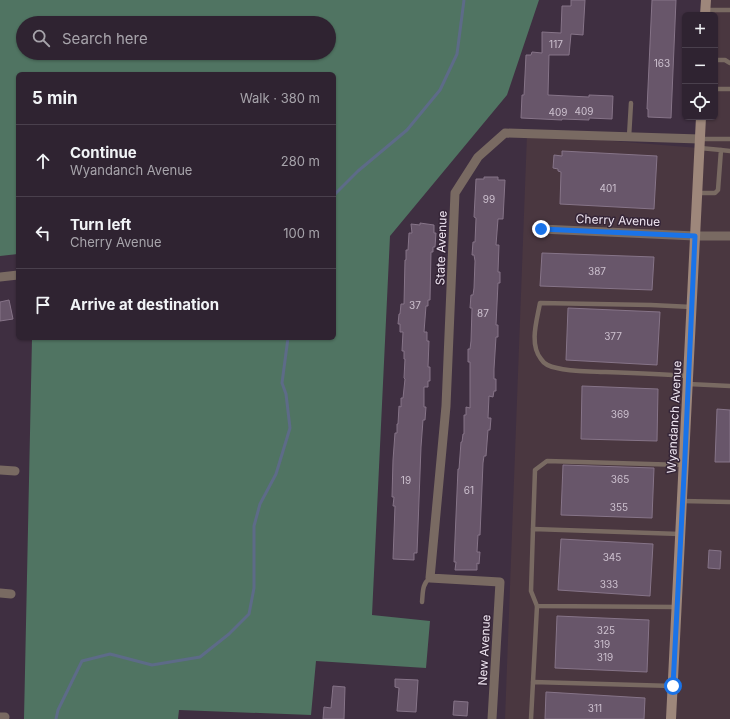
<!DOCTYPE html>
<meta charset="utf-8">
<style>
body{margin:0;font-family:Inter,sans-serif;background:#372b39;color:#f1f3f6}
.controls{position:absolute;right:12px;top:12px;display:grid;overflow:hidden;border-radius:6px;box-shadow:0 1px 3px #0004}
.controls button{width:36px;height:36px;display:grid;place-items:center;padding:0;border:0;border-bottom:1px solid #4a404d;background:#2f2331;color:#f1f3f6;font:20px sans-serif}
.stop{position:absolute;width:12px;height:12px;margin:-9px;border:3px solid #1a73e8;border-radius:50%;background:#fff}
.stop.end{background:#1a73e8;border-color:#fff;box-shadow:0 1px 4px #0008}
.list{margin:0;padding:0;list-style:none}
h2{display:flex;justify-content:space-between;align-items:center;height:52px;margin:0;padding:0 16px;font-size:17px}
h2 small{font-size:13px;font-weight:400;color:#a7a4ab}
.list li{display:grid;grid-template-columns:26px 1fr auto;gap:12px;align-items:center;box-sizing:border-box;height:72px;padding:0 16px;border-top:1px solid #4a404d}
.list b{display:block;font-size:15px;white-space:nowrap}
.list p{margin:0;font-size:13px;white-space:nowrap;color:#a7a4ab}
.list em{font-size:13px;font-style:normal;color:#a7a4ab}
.icon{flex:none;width:22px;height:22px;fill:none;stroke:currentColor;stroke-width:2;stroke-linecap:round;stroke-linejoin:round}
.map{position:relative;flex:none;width:730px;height:719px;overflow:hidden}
.search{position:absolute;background:#2f2331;box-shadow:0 1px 3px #0004;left:16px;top:16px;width:320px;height:44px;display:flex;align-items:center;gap:10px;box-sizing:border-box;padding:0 14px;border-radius:22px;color:#a7a4ab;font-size:15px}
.panel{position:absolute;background:#2f2331;box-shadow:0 1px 3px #0004;left:16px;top:72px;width:320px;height:268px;border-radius:6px}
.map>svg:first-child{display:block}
.industrial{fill:#4a3740}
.forest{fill:#507462;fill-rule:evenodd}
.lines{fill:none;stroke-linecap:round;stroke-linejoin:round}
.stream{stroke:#5d6b88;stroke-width:3}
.building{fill:#68566a;stroke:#867488}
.lane{stroke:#796a62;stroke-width:4.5}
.street{stroke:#796a62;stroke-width:9}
.secondary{stroke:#9e877b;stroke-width:10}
.route{stroke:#1a73e8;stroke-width:5}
.labels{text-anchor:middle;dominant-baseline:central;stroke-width:3;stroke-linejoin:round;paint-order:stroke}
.number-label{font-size:10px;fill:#cdc1cf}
.street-label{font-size:12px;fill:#efe5f1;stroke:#352537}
</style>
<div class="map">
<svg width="730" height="719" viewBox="0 0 730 719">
<rect width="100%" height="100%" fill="#3f2f41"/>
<!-- industrial -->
<polygon class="industrial" points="706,0 730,0 730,719 505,719 527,134 699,148 701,117 715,117 715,15 705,15"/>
<!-- forest -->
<path class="forest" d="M0,0H539L507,95L390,236L372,615L430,621L426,668L316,661L311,715L179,710L178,719H24L32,338H334V74H18V254L0,256ZM23,23H329V53H23Z"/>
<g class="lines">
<!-- stream -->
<g class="stream">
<polyline points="334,195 358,171 407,130 440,90 457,54 464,0"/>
<polyline points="56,719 58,710 82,661 110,654 152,665 200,657 229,634 249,614 254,588 254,526 260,504 276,474 290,428 286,394 282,383 288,338"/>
</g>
</g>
<!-- building -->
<g class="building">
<polygon points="571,0 585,0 583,35 571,34 569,55 549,55 548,95 589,97 589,95 613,96 612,119 589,118 589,120 562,119 562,120 521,118 522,95 524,95 526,55 531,55 532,52 542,53 542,32 561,33 562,6 571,6"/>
<polygon points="652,0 676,0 671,118 648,117 648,109 647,109"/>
<polygon points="562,151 657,156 654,209 560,204 561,172 558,171 558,169 553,168 554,155 562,156"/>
<polygon points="484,177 498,177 498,180 505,180 503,219 498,219 496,245 499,245 498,272 500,272 500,283 498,283 496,325 498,325 498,337 496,337 494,369 494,379 496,379 496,391 494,391 493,397 489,396 488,418 491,418 490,430 488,430 486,456 484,456 483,463 480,535 478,535 477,552 480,552 479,564 477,563 477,570 455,570 456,562 454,562 458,469 459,469 461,442 462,442 463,434 464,434 464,415 466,415 466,407 470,408 470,362 468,362 468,349 470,349 471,341 472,308 470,308 471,295 473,295 474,288 475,261 474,255 472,255 473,242 475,242 476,218 474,217 476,179 484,179"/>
<polygon points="420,223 434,225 434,233 436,233 435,247 433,247 433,252 431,252 430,300 428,300 428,306 426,306 424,332 427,332 427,341 429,341 428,367 430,367 430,381 428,381 428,387 424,387 424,407 426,407 425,420 423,420 421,447 417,553 414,553 414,560 393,559 395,506 393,506 394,497 392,497 393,460 395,433 397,433 397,424 398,424 399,406 401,407 401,398 403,398 405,379 404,378 405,359 404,359 404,351 402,351 403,332 400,332 400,324 398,324 399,314 400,314 401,304 404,304 405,260 406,260 406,250 408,250 409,233 412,233 411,224 420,225"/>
<polygon points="542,253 654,257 652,290 540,286"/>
<polygon points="9,300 13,319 0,321 0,302"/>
<polygon points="568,308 660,312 657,365 566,360"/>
<polygon points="582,386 658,389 657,441 581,439"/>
<polygon points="717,409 730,410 730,462 715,462"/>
<polygon points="563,465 654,468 652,518 561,515"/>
<polygon points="561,539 653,544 650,596 558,590"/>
<polygon points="709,550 721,551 720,569 708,568"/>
<polygon points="557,616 649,620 647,672 555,668"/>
<polygon points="395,679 418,680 416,712 397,711 399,688 395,687"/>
<polygon points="333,686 345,687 344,719 323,719 324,707 331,708"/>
<polygon points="546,692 645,698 644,719 545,719"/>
<polygon points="454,701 468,702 467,716 453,715"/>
</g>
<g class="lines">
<!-- lane -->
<g class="lane">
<polyline points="706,10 730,10"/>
<polyline points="715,60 725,60 730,63"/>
<polyline points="715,89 730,89"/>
<polyline points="629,137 631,103"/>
<polyline points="700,139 730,139"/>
<polyline points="721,150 730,151"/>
<polyline points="697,193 715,193 718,190 721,150 700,148"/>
<path d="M688,376C660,374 631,373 603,372C588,371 571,372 557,368C551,367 544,364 541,359C529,344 537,320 540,303L651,305L692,307"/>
<polyline points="688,384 730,386"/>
<polyline points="682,501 730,502"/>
<polyline points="533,529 535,470 547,461 683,465"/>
<path d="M422,602C423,592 422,584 430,578"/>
<polyline points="677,607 537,606 531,591 533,529 680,534"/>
<polyline points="533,682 537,606"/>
<polyline points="531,719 533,682 673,686"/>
</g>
<!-- street -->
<g class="street">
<polyline points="541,229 695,236 730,236"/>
<polyline points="0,277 18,275"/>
<polyline points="0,470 15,471"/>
<polyline points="0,593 11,594"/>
<polyline points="0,717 5,717"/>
<polyline points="492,719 500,582 430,578 446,406 455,193 478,157 505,133 700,139"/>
</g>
<!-- secondary -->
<g class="secondary">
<polyline points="705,15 706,0"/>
<polyline points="671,719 701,117"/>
</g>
</g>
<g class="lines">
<!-- route -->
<polyline class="route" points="541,229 695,236 685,456 673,686"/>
</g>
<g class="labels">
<!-- number labels -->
<g class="number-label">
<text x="556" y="44">117</text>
<text x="662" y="63">163</text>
<text x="584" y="111">409</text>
<text x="558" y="112">409</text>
<text x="608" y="188">401</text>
<text x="489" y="199">99</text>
<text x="597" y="271">387</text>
<text x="415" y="305">37</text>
<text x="483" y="313">87</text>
<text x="613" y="336">377</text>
<text x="620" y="414">369</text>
<text x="620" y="479">365</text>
<text x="406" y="480">19</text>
<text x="469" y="490">61</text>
<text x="619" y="507">355</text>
<text x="612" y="557">345</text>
<text x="609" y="584">333</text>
<text x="606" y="630">325</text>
<text x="602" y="644">319</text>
<text x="605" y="657">319</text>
<text x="595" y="708">311</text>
</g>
<!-- street labels -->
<g class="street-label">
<text transform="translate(618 220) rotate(2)">Cherry Avenue</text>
<text transform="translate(441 248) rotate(-88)">State Avenue</text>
<text transform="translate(674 417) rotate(-87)">Wyandanch Avenue</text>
<text transform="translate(484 650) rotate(-87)">New Avenue</text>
</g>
</g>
</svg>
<div class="controls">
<button>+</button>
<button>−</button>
<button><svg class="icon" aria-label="locate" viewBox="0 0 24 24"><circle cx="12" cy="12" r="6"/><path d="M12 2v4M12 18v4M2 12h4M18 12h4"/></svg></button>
</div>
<div class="stop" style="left:673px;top:686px"></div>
<div class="stop end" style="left:541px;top:229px"></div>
<div class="search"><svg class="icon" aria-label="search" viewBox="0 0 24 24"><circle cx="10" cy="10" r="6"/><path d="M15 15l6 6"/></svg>Search here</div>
<section class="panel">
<h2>5 min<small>Walk · 380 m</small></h2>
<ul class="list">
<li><svg class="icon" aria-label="ahead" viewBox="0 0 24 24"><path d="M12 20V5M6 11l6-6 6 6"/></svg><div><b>Continue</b><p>Wyandanch Avenue</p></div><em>280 m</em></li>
<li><svg class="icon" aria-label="left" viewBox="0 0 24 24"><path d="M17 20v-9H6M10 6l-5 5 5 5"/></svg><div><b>Turn left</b><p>Cherry Avenue</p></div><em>100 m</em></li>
<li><svg class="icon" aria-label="arrive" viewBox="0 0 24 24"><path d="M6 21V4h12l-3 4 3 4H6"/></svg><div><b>Arrive at destination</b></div></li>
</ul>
</section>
</div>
